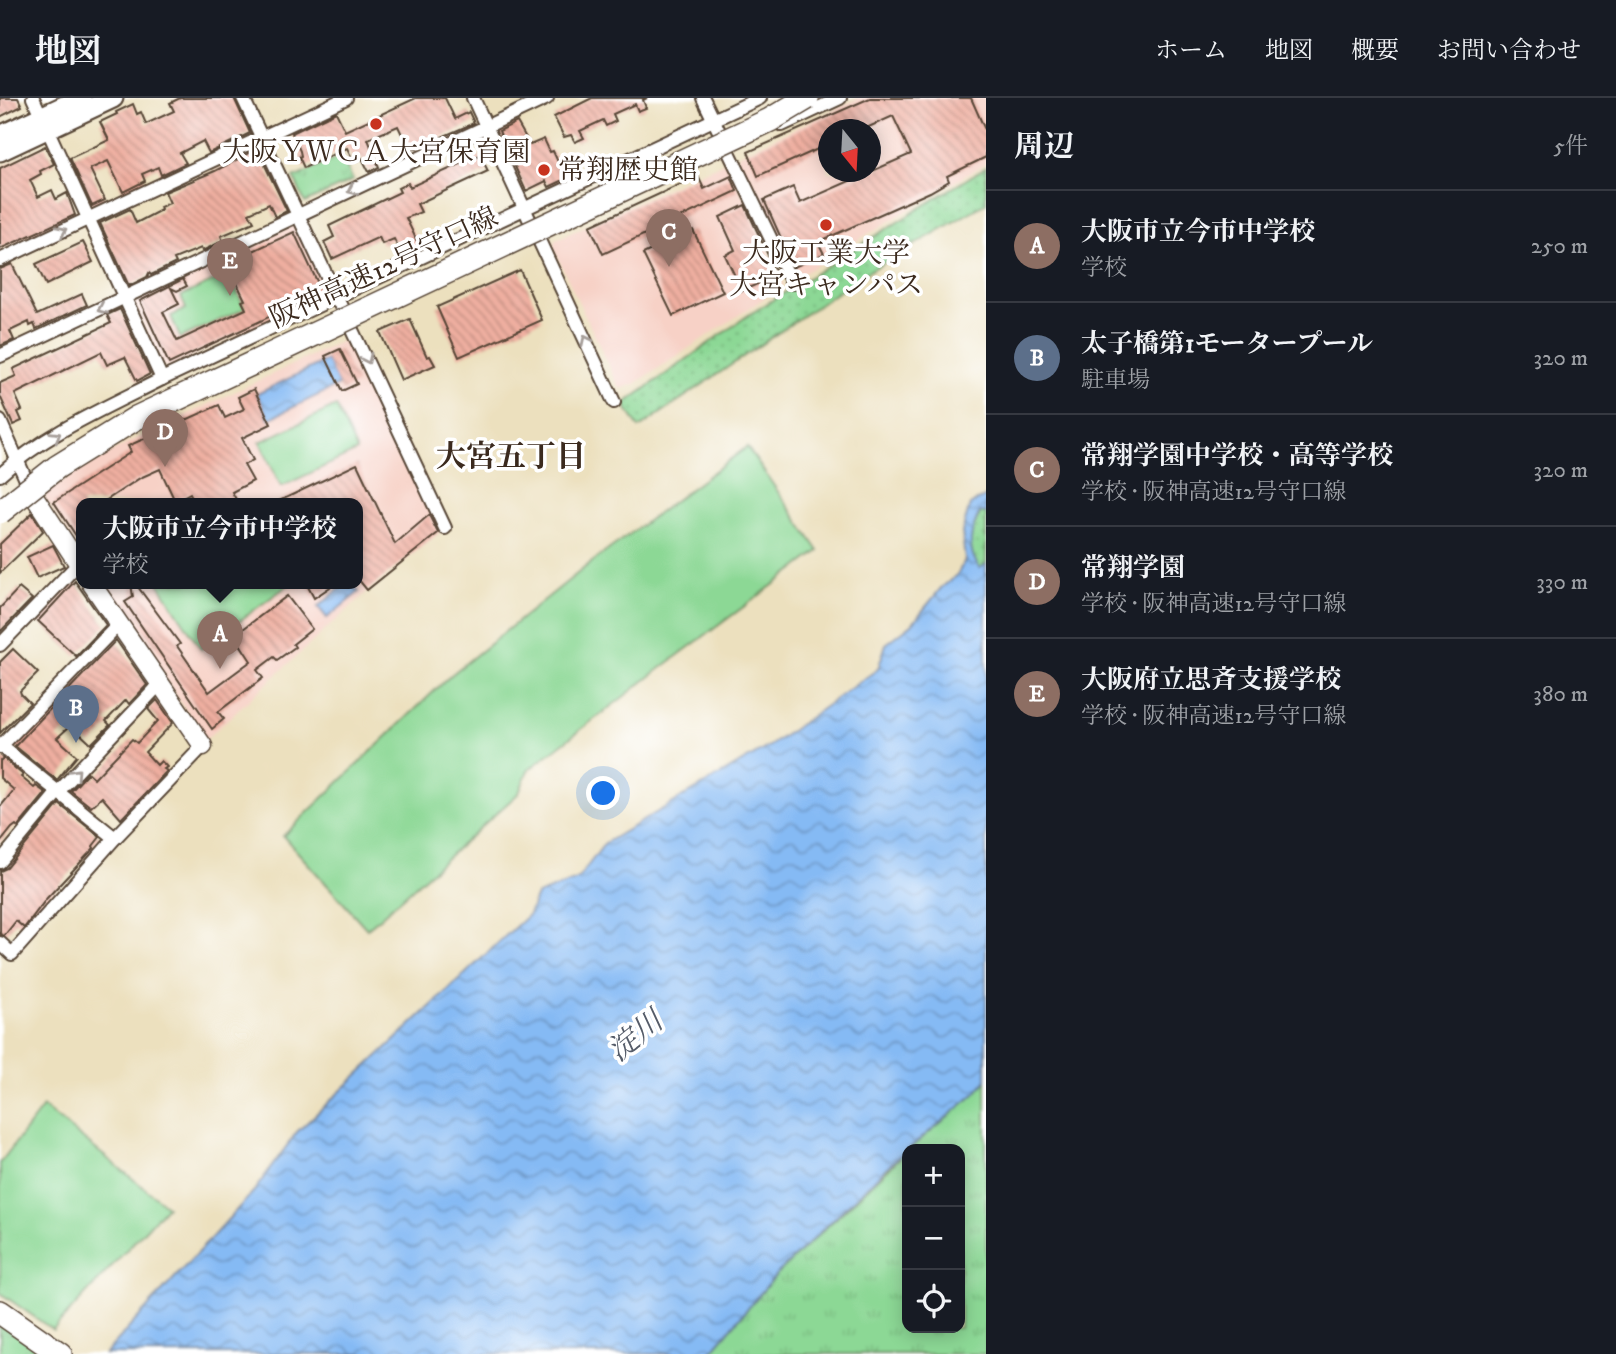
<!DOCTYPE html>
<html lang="ja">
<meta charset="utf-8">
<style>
body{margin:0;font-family:"IM FELL DW Pica","Noto Serif JP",serif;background:#242831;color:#f1f3f6}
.controls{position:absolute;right:21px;bottom:21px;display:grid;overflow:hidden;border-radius:14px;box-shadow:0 4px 18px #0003}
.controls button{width:63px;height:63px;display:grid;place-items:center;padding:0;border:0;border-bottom:2px solid #363941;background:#171b24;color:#f1f3f6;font:35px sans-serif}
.compass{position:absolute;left:818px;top:21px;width:63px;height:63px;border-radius:50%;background:#171b24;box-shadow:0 4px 18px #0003;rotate:162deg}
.you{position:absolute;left:604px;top:696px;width:24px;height:24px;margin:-18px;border:5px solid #fff;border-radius:50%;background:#1a73e8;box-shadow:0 0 0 10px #1a73e833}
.badge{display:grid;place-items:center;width:46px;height:46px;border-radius:50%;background:#c8321e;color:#fff;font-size:23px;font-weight:700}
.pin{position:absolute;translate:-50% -58px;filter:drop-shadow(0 2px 4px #0008)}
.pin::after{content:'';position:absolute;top:37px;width:24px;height:21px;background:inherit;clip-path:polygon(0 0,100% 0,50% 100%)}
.popup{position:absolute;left:76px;top:400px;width:287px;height:91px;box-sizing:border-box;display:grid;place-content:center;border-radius:14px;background:#171b24;filter:drop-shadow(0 2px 5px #0005);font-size:23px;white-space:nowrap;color:#9ea1a6}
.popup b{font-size:26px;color:#f1f3f6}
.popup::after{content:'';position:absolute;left:50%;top:100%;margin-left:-14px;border:14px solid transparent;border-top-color:#171b24}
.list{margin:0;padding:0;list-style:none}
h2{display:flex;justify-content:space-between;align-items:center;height:91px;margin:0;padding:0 28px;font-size:30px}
h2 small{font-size:23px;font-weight:400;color:#9ea1a6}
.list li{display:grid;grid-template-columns:46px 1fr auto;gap:21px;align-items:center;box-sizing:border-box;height:112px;padding:0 28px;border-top:2px solid #363941}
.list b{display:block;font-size:26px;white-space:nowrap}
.list p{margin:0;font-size:23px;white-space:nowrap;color:#9ea1a6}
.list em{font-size:23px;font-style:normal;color:#9ea1a6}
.icon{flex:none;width:38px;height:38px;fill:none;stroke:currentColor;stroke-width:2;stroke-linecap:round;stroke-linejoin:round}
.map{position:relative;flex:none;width:986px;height:1256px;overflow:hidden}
header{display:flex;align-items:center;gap:42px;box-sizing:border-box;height:98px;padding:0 35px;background:#171b24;border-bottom:2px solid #363941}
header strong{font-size:33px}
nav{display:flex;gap:38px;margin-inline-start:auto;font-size:24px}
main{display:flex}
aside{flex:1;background:#171b24}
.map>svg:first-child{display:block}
.built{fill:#f7d1c6;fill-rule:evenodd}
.grass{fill:url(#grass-dots);stroke:#64815a;stroke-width:2}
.park{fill:url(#park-tufts);stroke:#64815a;stroke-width:2}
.pitch{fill:#8cd895;stroke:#64815a;stroke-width:2}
.water{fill:url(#water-waves);stroke:#607289;stroke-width:2}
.building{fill:url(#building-back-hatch)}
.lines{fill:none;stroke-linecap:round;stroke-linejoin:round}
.street-casing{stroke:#564536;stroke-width:16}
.secondary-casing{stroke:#564536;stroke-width:21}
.primary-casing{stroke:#564536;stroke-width:23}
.highway-casing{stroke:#564536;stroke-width:26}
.street{stroke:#fff;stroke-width:12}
.secondary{stroke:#fff;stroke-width:18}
.primary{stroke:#fff;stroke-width:19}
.highway{stroke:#fff;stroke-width:23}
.highway-bridge-casing{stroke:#564536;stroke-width:26;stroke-linecap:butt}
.highway-bridge{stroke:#fff;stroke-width:23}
.oneway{stroke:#a79f9a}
.poi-dot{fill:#c8321e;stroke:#fff;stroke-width:2.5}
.labels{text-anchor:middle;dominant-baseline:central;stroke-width:7;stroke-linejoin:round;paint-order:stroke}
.poi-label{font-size:28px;fill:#3b2a1e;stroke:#fff}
.street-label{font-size:28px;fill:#3b2a1e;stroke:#fff}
.neighbourhood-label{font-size:30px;font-weight:bold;fill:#3b2a1e;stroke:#fff}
.water-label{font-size:30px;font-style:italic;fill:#555c69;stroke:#fff}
</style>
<header>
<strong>地図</strong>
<nav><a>ホーム</a><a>地図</a><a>概要</a><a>お問い合わせ</a></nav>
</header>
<main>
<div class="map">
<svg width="986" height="1256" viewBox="0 0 986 1256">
<defs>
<pattern id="grass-dots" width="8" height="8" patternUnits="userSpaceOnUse" patternTransform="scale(1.75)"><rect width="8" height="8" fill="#8cd895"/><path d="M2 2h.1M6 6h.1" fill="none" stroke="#7aba80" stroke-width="1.8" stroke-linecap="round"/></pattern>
<pattern id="park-tufts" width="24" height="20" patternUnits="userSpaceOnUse" patternTransform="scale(1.75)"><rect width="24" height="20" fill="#8cd895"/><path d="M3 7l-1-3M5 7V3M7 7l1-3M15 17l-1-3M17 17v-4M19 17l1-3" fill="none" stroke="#7aba80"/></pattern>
<pattern id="water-waves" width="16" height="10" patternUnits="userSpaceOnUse" patternTransform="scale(1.75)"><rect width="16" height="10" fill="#85baf4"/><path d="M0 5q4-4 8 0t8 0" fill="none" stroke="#6e97c5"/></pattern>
<pattern id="building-back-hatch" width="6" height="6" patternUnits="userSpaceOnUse" patternTransform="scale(1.75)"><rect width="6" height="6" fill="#efafa0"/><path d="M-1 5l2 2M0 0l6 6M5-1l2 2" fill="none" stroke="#c38f82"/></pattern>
</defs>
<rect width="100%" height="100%" fill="#fff"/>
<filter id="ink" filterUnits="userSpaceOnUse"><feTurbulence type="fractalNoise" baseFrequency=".0143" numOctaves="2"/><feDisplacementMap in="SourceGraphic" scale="14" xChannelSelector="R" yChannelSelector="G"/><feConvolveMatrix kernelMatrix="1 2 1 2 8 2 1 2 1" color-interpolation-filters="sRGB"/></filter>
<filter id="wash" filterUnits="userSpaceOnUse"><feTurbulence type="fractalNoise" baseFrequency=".00686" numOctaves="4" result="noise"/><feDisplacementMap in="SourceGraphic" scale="28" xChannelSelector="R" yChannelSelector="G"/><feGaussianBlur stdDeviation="1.57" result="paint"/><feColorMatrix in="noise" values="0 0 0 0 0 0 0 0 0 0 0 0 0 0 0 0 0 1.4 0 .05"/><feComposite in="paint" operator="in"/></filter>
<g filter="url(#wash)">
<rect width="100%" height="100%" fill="#ece0be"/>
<!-- built -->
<g class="built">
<path d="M859,0H986V65L794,181L738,67V57ZM828,32H870V74H828Z"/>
<polygon points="724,64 729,66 784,187 635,286 620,291 553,150 555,142"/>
<polygon points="293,127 297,128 327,190 324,196 168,270 162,268 133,205 135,200"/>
<polygon points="348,240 353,242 441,431 439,435 367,494 205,642 102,485 358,485 358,405 82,405 82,454 45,401 46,395 77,374 129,344"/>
</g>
<!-- grass -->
<g class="grass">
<polygon points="986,69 986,105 861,178 639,330 624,306 747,218"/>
<path d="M981,414L986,415V466L980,471C966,452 969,434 981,414Z"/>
</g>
<!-- park -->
<g class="park">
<polygon points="341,58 353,82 305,105 294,80"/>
<polygon points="986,982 986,1256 709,1256 776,1177 907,1053 907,1230 960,1230 960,1051 909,1051 976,995"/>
<polygon points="0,1221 49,1256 0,1256"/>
</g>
<!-- pitch -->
<g class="pitch">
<polygon points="229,176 245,211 180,240 171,218 186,211 181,198"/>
<polygon points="336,308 357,353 281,389 260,344"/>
<polygon points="747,349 819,453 665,567 528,672 519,695 367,831 283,738 451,577 588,467"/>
<polygon points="158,485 291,485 201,551"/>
<polygon points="43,1009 167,1108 53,1232 0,1195 0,1065"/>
</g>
<!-- water -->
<g class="water">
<polygon points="327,262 339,287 269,321 257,296"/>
<path d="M986,398V415L980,414C970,433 966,452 980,470L986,466V982L976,995L887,1069L776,1177L709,1256H105L254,1093L297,1034L529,816L537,797L577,782L605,745L771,647L878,571L886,546L912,526L941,490L957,477L965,462L962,434L970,407Z"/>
<polygon points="347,485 351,485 359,494 327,520 318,509"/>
</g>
<g id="blocks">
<!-- building -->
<g class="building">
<polygon points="0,0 18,0 22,8 0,19"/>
<polygon points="180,0 234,0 250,35 209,55 203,43 180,55 186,65 161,77 158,69 142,76 145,83 123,94 108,63 90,71 105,102 92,108 70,60 109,42 100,24 117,16 116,14 133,6 137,16 141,14 146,26 174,13 170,5"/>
<polygon points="416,0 445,0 455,21 469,14 474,25 410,53 398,28 368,41 379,69 369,74 362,60 354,64 347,50 304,70 299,59 301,58 300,53 292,35 336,14 345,33"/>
<polygon points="592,0 647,0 643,2 646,10 638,13 635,6 613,16 616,23 606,28 603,22 580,33 584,40 575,44 571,37 564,39 554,19"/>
<polygon points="870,0 971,0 986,34 986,59 947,78 949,83 930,94 818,144 824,156 794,169 764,102 793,89 800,105 911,56 893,18 862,32 829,32 829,46 758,78 748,54"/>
<polygon points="517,24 530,47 544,41 550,54 553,53 566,81 549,89 546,83 526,93 499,33"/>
<polygon points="45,48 54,66 40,73 41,76 30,82 38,99 52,92 56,101 67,95 75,117 0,151 0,70"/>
<polygon points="257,51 287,113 275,119 269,106 249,115 254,124 221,138 223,143 202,153 201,150 174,161 176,165 151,177 149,175 147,179 129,188 100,125 130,111 136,125 161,112 160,109 170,105 165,94 215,73"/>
<polygon points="480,57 488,73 417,106 421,114 406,120 419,147 401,156 394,141 382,146 379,139 332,161 324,144 334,139 329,128 400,94 398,90 408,85 410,89"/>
<polygon points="698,78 704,91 731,78 737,93 603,156 590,128"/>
<polygon points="745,107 777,177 742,193 725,157 735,152 720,119"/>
<polygon points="693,132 723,194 673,218 643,156"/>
<polygon points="294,134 322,194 169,266 140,203 183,181 187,188 177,193 171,190 179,206 163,214 177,243 246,211 242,203 245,202 227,165"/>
<polygon points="83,144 93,164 46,187 36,166"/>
<polygon points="12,166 37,217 82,196 87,207 36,231 34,226 30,228 29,224 10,233 14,242 0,248 0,171"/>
<polygon points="520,172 542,222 459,259 437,209"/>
<polygon points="120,211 150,276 137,283 125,259 107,267 101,254 15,296 22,312 18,314 22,323 13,327 0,298 0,285 16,278 13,271 111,225 107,217"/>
<polygon points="410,221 427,259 430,258 435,267 401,282 380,234"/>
<polygon points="340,251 357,286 342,293 325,258"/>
<polygon points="254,291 271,326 242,340 253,362 244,367 253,383 232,394 238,405 195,405 190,395 175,403 160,371 140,380 102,405 82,405 82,447 54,404 131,354 128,348 219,307 225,320 244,311 238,299"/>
<polygon points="357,366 395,446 429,417 438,435 367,492 358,481 358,405 275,405"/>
<polygon points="32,415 43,433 0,475 0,446"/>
<polygon points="53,447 64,468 37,480 27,459"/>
<polygon points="75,483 106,527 76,558 38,523"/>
<polygon points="131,485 135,485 169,531 180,546 177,548 209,594 251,563 236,540 241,536 239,534 287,498 312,531 293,546 295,549 277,562 274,559 257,572 263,580 218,614 224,621 212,631 125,504 133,499"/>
<polygon points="306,485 336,485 314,500"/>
<polygon points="19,490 32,501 0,534 0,510"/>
<polygon points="116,542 147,587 129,606 126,602 106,623 110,627 91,646 71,627 57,640 77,658 57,682 15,648"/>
<polygon points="13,551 38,575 20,593 21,596 30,605 0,635 0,564"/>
<polygon points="157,602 173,625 145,654 157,667 161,663 167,669 164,671 167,673 121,721 102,699 91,709 71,693 88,675 94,681 132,641 137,645 158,623 148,611"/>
<polygon points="3,660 23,677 21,679 34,690 36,688 46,695 18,729 16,727 12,730 0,745 0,709 14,692 0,680 0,663"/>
<polygon points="59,706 100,739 93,748 94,750 47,800 24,830 16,823 4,838 0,836 0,773 7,770"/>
</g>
</g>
</g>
<g filter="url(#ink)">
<use href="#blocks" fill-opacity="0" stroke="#564536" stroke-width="2"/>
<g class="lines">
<defs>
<g id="street">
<polyline points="33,0 162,281"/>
<polyline points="243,0 445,430"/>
<polyline points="473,0 614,304"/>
<polyline points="703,0 792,185"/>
<polyline points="782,27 840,0"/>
<polyline points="0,162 346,0"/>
<polyline points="0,258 547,0"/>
<polyline points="0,323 31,393"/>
<path d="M0,377C46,335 107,309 162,281L760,0"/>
<polyline points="0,547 78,466"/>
<polyline points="0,647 115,740"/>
<polyline points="0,649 119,526"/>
<polyline points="0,764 58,694 159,587"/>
<polyline points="0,845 12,856 115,740 203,648"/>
</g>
<g id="secondary">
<polyline points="32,395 82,471"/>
<polyline points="91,485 203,648"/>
</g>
<g id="primary">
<polyline points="0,38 81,0"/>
<polyline points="0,53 113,0"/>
</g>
<polyline id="highway" points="0,1214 60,1256"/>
</defs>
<!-- street casing -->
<use href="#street" class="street-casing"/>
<!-- secondary casing -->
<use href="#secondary" class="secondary-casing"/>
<!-- primary casing -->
<use href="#primary" class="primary-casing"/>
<!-- highway casing -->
<use href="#highway" class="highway-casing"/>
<!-- street -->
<use href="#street" class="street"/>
<!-- secondary -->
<use href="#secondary" class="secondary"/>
<!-- primary -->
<use href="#primary" class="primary"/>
<!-- highway -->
<use href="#highway" class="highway"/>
<defs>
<polyline id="highway-bridge" points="0,414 57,369 136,320 770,22 807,0"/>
</defs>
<!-- highway-bridge casing -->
<use href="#highway-bridge" class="highway-bridge-casing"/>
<!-- highway-bridge -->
<use href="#highway-bridge" class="highway-bridge"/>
</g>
<!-- one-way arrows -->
<defs><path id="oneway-chevron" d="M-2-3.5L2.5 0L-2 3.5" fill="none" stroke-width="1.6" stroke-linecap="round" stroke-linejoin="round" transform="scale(1.75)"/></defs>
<g class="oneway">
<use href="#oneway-chevron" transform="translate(352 92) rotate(155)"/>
<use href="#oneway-chevron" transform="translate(62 133) rotate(-25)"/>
<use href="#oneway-chevron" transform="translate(102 211) rotate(155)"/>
<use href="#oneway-chevron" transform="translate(586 242) rotate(-115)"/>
<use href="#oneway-chevron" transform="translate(367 261) rotate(65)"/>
<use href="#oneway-chevron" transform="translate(56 338) rotate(-31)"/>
<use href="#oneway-chevron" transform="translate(76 675) rotate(-47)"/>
</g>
</g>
<!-- markers -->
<g class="poi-dot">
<circle cx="376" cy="26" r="7"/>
<circle cx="544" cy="72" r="7"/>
<circle cx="826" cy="127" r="7"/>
</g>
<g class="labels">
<!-- poi labels -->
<g class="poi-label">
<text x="376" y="54">大阪ＹＷＣＡ大宮保育園</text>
<text x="558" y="72" text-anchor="start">常翔歴史館</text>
<text x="826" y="155">大阪工業大学<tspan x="826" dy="32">大宮キャンパス</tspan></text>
</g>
<!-- street labels -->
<g class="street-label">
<text transform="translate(384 170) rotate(-25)">阪神高速12号守口線</text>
</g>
<!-- neighbourhood labels -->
<g class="neighbourhood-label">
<text x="511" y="359">大宮五丁目</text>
</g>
<!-- water labels -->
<g class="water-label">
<text transform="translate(636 939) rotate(-39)">淀川</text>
</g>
</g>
</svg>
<div class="controls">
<button>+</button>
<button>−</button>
<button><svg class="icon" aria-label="locate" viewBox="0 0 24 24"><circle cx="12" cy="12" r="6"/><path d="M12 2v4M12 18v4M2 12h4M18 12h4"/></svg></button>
</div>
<svg class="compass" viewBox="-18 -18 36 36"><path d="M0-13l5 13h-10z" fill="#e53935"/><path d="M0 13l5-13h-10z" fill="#9ea1a6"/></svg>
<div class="you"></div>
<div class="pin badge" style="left:220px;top:571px;background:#8d6e63">A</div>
<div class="popup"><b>大阪市立今市中学校</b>学校</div>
<div class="pin badge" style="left:76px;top:645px;background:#5c6f8a">B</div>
<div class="pin badge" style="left:669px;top:169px;background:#8d6e63">C</div>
<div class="pin badge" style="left:165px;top:369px;background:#8d6e63">D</div>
<div class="pin badge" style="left:230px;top:198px;background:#8d6e63">E</div>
</div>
<aside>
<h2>周辺<small>5件</small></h2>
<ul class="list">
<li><span class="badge" style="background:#8d6e63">A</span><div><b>大阪市立今市中学校</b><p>学校</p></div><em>250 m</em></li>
<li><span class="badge" style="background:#5c6f8a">B</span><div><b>太子橋第1モータープール</b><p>駐車場</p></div><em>320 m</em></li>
<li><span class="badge" style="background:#8d6e63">C</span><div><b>常翔学園中学校・高等学校</b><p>学校 · 阪神高速12号守口線</p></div><em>320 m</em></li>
<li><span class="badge" style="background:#8d6e63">D</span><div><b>常翔学園</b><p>学校 · 阪神高速12号守口線</p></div><em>330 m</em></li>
<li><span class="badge" style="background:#8d6e63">E</span><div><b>大阪府立思斉支援学校</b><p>学校 · 阪神高速12号守口線</p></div><em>380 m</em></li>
</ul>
</aside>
</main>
